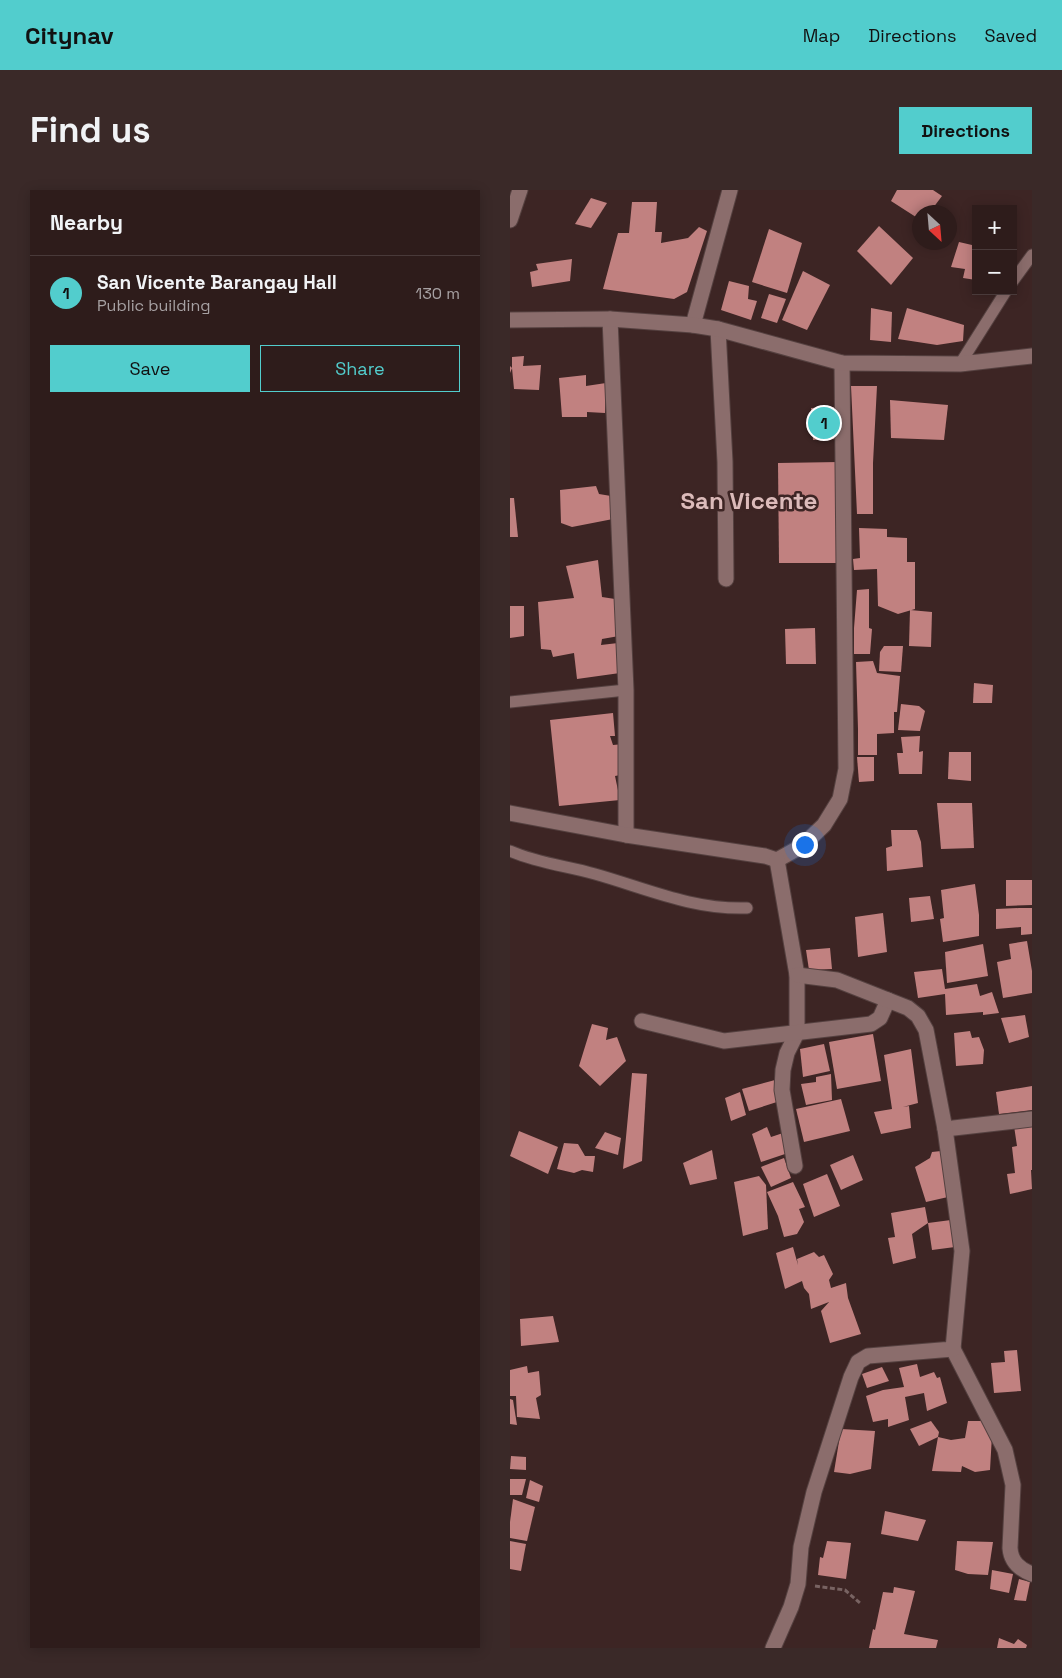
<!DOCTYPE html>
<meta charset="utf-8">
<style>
body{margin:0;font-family:"Space Grotesk",sans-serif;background:#3a2928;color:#f1f3f6}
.controls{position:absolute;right:15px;top:15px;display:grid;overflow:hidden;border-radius:0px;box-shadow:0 2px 12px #0003}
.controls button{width:45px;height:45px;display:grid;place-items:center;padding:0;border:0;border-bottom:1px solid #493a3a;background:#2e1c1b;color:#f1f3f6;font:25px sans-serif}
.compass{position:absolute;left:402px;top:15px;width:45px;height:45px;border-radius:50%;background:#2e1c1b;box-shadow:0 2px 12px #0003;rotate:154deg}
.you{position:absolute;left:294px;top:654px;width:18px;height:18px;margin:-12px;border:4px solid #fff;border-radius:50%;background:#1a73e8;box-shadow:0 0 0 8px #1a73e833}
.badge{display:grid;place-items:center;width:32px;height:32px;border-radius:50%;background:#52cdcd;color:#111;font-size:16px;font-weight:700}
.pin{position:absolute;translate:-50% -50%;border:2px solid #fff;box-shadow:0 1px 5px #0006}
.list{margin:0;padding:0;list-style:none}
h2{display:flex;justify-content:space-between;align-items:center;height:65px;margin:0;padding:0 20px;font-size:21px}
h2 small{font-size:16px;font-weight:400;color:#a7a1a3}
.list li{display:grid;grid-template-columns:32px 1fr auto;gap:15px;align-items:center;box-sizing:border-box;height:75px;padding:0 20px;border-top:1px solid #493a3a}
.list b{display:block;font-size:19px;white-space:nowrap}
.list p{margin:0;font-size:16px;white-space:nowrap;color:#a7a1a3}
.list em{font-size:16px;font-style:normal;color:#a7a1a3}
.actions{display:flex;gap:10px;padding:15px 20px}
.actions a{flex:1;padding:11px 0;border:1px solid #52cdcd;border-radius:0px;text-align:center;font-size:18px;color:#52cdcd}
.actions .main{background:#52cdcd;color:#111}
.map{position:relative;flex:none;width:522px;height:1458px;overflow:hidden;border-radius:0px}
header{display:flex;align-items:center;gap:30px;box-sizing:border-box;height:70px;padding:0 25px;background:#52cdcd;color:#111}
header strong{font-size:24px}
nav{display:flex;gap:28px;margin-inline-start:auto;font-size:18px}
.intro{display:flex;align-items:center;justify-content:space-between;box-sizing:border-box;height:120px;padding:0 30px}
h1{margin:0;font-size:35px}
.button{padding:12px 22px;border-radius:0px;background:#52cdcd;color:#111;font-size:18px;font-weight:700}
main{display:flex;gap:30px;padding:0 30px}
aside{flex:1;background:#2e1c1b;border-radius:0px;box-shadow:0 2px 12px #0003}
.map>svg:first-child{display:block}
.building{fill:#c18180}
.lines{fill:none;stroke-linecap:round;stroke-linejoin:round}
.lane-casing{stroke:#554140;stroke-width:13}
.street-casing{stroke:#554140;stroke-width:17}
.secondary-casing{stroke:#554140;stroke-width:17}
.path{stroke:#786362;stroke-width:3;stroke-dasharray:5 2.5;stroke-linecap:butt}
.lane{stroke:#8b6d6c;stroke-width:11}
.street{stroke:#8b6d6c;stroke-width:15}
.secondary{stroke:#8b6d6c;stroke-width:15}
.labels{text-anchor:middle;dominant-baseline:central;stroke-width:5;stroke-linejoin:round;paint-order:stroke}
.district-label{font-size:24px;font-weight:bold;fill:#dcbbba;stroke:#3d2524}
</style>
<header>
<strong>Citynav</strong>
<nav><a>Map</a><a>Directions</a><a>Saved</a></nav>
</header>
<div class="intro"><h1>Find us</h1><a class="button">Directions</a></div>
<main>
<aside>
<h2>Nearby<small></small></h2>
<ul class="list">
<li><span class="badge">1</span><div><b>San Vicente Barangay Hall</b><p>Public building</p></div><em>130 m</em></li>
</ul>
<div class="actions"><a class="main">Save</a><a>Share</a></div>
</aside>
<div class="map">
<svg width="522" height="1458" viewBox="0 0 522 1458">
<rect width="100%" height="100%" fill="#3d2524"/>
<!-- building -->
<g class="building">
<polygon points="387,0 423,0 432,6 420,22 409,22 409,29 381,11"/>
<polygon points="81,8 97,13 81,38 65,34"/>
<polygon points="122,12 147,12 145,42 152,42 151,53 178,48 189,37 197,41 177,102 164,109 93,99 108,43 119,43"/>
<polygon points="369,36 403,68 381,95 347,61"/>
<polygon points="259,39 292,53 277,103 242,92"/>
<polygon points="466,45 466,90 453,88 455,79 441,77 449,52 462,55"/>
<polygon points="62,69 60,91 22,97 20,82 28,80 26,74"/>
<polygon points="293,81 320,95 297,140 272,130"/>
<polygon points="219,91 239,96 238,109 247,111 241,130 211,120"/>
<polygon points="259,104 276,109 267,133 251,128"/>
<polygon points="361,118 382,122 381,152 360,150"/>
<polygon points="397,118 454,135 453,151 427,155 388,149"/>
<polygon points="14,166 13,176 31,175 29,200 4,199 2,178 0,183 0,176 2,178 2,167"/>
<polygon points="76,185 76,196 96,193 95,223 77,222 77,227 52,227 49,188"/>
<polygon points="341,196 367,196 363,273 363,324 347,324"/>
<polygon points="380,210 438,215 434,250 381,248"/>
<polygon points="325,217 327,249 303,250 301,218"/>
<polygon points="329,272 329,373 269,373 268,273"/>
<polygon points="86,296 89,304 101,306 103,329 62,337 51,333 50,300"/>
<polygon points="0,308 4,308 8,347 0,347"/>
<polygon points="349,338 377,339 377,347 397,348 397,372 405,372 405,419 388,424 368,416 367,379 344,380 343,369 350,368"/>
<polygon points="88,370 92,407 105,409 105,427 109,446 92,449 91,455 108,453 110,483 67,489 64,463 43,467 41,460 31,459 28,412 64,408 56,376"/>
<polygon points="359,399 359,438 362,439 360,464 344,464 344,438 347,400"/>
<polygon points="0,416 14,416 14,446 0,448"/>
<polygon points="400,420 422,422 421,457 399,456"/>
<polygon points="305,438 306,474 276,474 275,439"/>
<polygon points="374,456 393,456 391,482 369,481 370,462"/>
<polygon points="363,471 367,483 390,486 387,522 384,522 384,543 367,544 367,565 348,565 348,539 346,472"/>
<polygon points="464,493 483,495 482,513 463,513"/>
<polygon points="391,514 409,516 415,521 410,541 388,540"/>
<polygon points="103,523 105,546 100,546 103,555 114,554 116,584 105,586 110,610 49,616 40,530"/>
<polygon points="410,546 409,562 413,561 412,584 389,584 387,563 393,563 391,547"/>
<polygon points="439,562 461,562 461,591 438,589"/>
<polygon points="347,567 364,567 364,591 349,592"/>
<polygon points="427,613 462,613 464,658 431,659"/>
<polygon points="381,640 407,640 411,652 413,677 377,681 376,658 382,656"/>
<polygon points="496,690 522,690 522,715 496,716"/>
<polygon points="465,694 469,725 469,746 433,752 430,729 434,728 431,700"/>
<polygon points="420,706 424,729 401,732 399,708"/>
<polygon points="509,718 522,718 522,744 511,745 511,737 486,739 486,719"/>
<polygon points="373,723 377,762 348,767 345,727"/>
<polygon points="517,751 522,781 522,803 493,808 487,772 501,769 499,754"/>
<polygon points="473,754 478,786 437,793 435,762"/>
<polygon points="320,758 322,779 299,780 296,760"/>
<polygon points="432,779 435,799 467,794 470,806 482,802 489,823 473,825 473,822 436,825 435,804 408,808 404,782"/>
<polygon points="515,825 519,847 499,853 491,828"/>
<polygon points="82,834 98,838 96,850 107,847 116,871 90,896 69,876"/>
<polygon points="460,841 462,848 469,847 474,860 473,874 446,876 444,843"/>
<polygon points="363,844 371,891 327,899 319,852"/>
<polygon points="314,854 320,881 293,887 290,859"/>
<polygon points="401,859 408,913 393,917 399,916 401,938 371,944 364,922 382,919 374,865"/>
<polygon points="122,883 137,884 132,971 113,979"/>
<polygon points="321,884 322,910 296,915 291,894 306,892 306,887"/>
<polygon points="265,890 270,911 239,921 232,899"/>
<polygon points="522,896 522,920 489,924 486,902"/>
<polygon points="230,902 236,925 221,931 215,908"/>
<polygon points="331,909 340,941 294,952 286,919"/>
<polygon points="522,933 522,980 521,980 522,999 500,1004 497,984 505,983 502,957 507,956 504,936"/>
<polygon points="257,937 261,947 276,942 278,963 251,972 242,944"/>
<polygon points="9,941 48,957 38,984 0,966"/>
<polygon points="95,942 111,948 108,965 85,958"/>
<polygon points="54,953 68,954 75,966 85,966 83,982 72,980 64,983 47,979"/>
<polygon points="202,960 207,989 180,995 173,973"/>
<polygon points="431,961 438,1007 416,1012 405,977 420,968 422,962"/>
<polygon points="343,965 353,990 331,1000 320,975"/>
<polygon points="274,968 281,988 261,997 251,977"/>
<polygon points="317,984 330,1016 304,1027 293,994"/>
<polygon points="249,986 256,995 258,1039 233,1046 224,992"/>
<polygon points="283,992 295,1017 289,1019 294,1032 287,1044 274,1047 268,1026 257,1002"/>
<polygon points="415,1017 418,1033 402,1044 406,1068 383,1074 378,1048 385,1047 381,1023"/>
<polygon points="441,1030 445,1057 422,1060 418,1033"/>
<polygon points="283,1057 288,1075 287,1069 304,1062 309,1067 314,1065 323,1084 319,1090 321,1098 336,1093 338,1108 351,1144 320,1153 311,1121 319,1112 301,1119 299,1104 294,1098 292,1091 275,1099 266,1063"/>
<polygon points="43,1126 49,1152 11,1156 10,1129"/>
<polygon points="507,1160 511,1201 484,1203 481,1173 495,1172 494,1161"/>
<polygon points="407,1174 410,1187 424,1182 427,1188 430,1187 437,1213 417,1221 414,1203 395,1207 399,1230 378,1237 378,1229 363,1232 356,1206 373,1200 394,1197 389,1178"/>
<polygon points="17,1176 18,1183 29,1181 31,1205 26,1208 30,1229 7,1227 6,1206 0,1206 0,1180"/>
<polygon points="372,1177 379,1191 357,1198 352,1184"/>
<polygon points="0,1209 3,1210 7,1235 0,1234"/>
<polygon points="421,1231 429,1242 428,1247 409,1256 400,1239"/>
<polygon points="458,1231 476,1231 482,1245 480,1280 465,1282 452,1276 451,1282 422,1281 428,1247 441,1250 455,1248"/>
<polygon points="331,1239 365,1241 361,1279 340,1284 324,1282"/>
<polygon points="1,1266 16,1267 16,1280 0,1279"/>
<polygon points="0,1289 16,1289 12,1305 0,1305"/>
<polygon points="20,1290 33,1296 29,1312 16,1308"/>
<polygon points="3,1309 25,1317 17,1351 0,1348 0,1332"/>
<polygon points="375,1321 416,1330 408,1351 371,1344"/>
<polygon points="0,1351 16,1354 11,1381 0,1379"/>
<polygon points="317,1351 341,1353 336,1389 308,1385 310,1367 313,1368"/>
<polygon points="447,1351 483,1352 478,1385 458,1384 445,1380"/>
<polygon points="482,1380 503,1384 499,1403 480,1399"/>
<polygon points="509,1389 520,1392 516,1411 504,1410"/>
<polygon points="384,1397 405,1401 394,1444 428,1450 426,1458 359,1458 363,1439 365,1440 373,1402 383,1403"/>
<polygon points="489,1448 504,1454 508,1449 517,1455 516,1458 487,1458"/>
</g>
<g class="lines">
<defs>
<g id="lane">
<polyline points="503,91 522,65"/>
<polyline points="450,174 496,101"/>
<polyline points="0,512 116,500"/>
<path d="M0,661C27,673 57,676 85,684C135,698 183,720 237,718"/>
</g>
<g id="street">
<polyline points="0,30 10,0"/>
<polyline points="100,129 116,500 116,645"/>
<polyline points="183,135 220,0"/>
<polyline points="208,139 215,272 216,389"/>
<polyline points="0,623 116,645 255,666 267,670 292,656 314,635 330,609 336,579 332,173"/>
<polyline points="267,670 287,785 287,843 277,863 273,880 272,900 285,976"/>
<polyline points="132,831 214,851 361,834 370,828 378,810"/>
<polyline points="435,939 522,929"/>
<path d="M443,1159L495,1260L503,1295L500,1358C501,1372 509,1379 522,1384"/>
<polyline points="263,1458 281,1417 288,1394 291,1357 304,1302 341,1187 348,1172 358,1166 443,1159 452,1061 435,939 416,840 408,826 398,818 327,790 287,785"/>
</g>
<polyline id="secondary" points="0,130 100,129 183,135 208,139 332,173 450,174 522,166"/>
</defs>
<!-- lane casing -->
<use href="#lane" class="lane-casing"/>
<!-- street casing -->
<use href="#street" class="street-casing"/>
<!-- secondary casing -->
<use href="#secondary" class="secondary-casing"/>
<!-- path -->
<polyline class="path" points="305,1396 335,1400 351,1414"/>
<!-- lane -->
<use href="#lane" class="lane"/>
<!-- street -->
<use href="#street" class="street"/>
<!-- secondary -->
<use href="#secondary" class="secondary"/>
</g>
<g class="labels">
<!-- district labels -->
<g class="district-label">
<text x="239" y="310">San Vicente</text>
</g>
</g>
</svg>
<div class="controls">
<button>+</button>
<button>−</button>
</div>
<svg class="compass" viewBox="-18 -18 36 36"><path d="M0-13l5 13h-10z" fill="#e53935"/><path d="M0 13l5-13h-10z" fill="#a7a1a3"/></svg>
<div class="you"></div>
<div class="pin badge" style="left:314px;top:233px">1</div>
</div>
</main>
